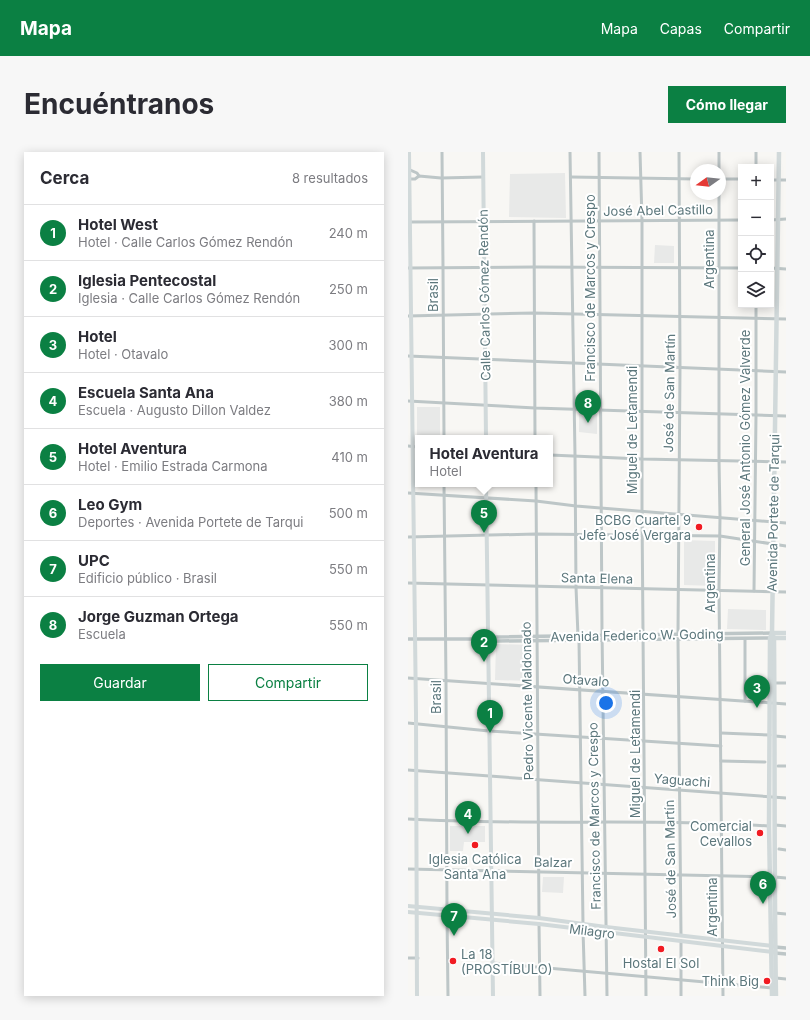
<!DOCTYPE html>
<html lang="es">
<meta charset="utf-8">
<style>
body{margin:0;font-family:Inter,sans-serif;background:#f7f7f7;color:#2b2b33}
.controls{position:absolute;right:12px;top:12px;display:grid;overflow:hidden;border-radius:0px;box-shadow:0 2px 10px #0003}
.controls button{width:36px;height:36px;display:grid;place-items:center;padding:0;border:0;border-bottom:1px solid #e1e1e2;background:#fff;color:#2b2b33;font:20px sans-serif}
.compass{position:absolute;left:282px;top:12px;width:36px;height:36px;border-radius:50%;background:#fff;box-shadow:0 2px 10px #0003;rotate:255deg}
.you{position:absolute;left:198px;top:551px;width:14px;height:14px;margin:-10px;border:3px solid #fff;border-radius:50%;background:#1a73e8;box-shadow:0 0 0 6px #1a73e833}
.badge{display:grid;place-items:center;width:26px;height:26px;border-radius:50%;background:#0b8043;color:#fff;font-size:13px;font-weight:700}
.pin{position:absolute;translate:-50% -33px;filter:drop-shadow(0 1px 2px #0008)}
.pin::after{content:'';position:absolute;top:21px;width:14px;height:12px;background:inherit;clip-path:polygon(0 0,100% 0,50% 100%)}
.popup{position:absolute;left:7px;top:283px;width:138px;height:52px;box-sizing:border-box;display:grid;place-content:center;border-radius:0px;background:#fff;filter:drop-shadow(0 1px 3px #0005);font-size:13px;white-space:nowrap;color:#7c7c81}
.popup b{font-size:15px;color:#2b2b33}
.popup::after{content:'';position:absolute;left:50%;top:100%;margin-left:-8px;border:8px solid transparent;border-top-color:#fff}
.list{margin:0;padding:0;list-style:none}
h2{display:flex;justify-content:space-between;align-items:center;height:52px;margin:0;padding:0 16px;font-size:17px}
h2 small{font-size:13px;font-weight:400;color:#7c7c81}
.list li{display:grid;grid-template-columns:26px 1fr auto;gap:12px;align-items:center;box-sizing:border-box;height:56px;padding:0 16px;border-top:1px solid #e1e1e2}
.list b{display:block;font-size:15px;white-space:nowrap}
.list p{margin:0;font-size:13px;white-space:nowrap;color:#7c7c81}
.list em{font-size:13px;font-style:normal;color:#7c7c81}
.actions{display:flex;gap:8px;padding:12px 16px}
.actions a{flex:1;padding:9px 0;border:1px solid #0b8043;border-radius:0px;text-align:center;font-size:14px;color:#0b8043}
.actions .main{background:#0b8043;color:#fff}
.icon{flex:none;width:22px;height:22px;fill:none;stroke:currentColor;stroke-width:2;stroke-linecap:round;stroke-linejoin:round}
.map{position:relative;flex:none;width:378px;height:844px;overflow:hidden;border-radius:0px}
header{display:flex;align-items:center;gap:24px;box-sizing:border-box;height:56px;padding:0 20px;background:#0b8043;color:#fff}
header strong{font-size:19px}
nav{display:flex;gap:22px;margin-inline-start:auto;font-size:14px}
.intro{display:flex;align-items:center;justify-content:space-between;box-sizing:border-box;height:96px;padding:0 24px}
h1{margin:0;font-size:28px}
.button{padding:10px 18px;border-radius:0px;background:#0b8043;color:#fff;font-size:14px;font-weight:700}
main{display:flex;gap:24px;padding:0 24px}
aside{flex:1;background:#fff;border-radius:0px;box-shadow:0 2px 10px #0003}
.map>svg:first-child{display:block}
.built{fill:#e8e9e8}
.lines{fill:none;stroke-linecap:round;stroke-linejoin:round}
.minor{stroke:#bdc6c7;stroke-width:3}
.tertiary{stroke:#bdc6c7;stroke-width:3.5}
.secondary{stroke:#d1d9da;stroke-width:4}
.primary{stroke:#d1d9da;stroke-width:4.5}
.poi-dot{fill:#f11b22;stroke:#fff;stroke-width:1.5}
.labels{text-anchor:middle;dominant-baseline:central;stroke-width:4;stroke-linejoin:round;paint-order:stroke}
.street-label{font-size:13px;fill:#5c777c;stroke:#fff}
.poi-label{font-size:13px;fill:#5c777c;stroke:#fff;text-anchor:end}
</style>
<header>
<strong>Mapa</strong>
<nav><a>Mapa</a><a>Capas</a><a>Compartir</a></nav>
</header>
<div class="intro"><h1>Encuéntranos</h1><a class="button">Cómo llegar</a></div>
<main>
<aside>
<h2>Cerca<small>8 resultados</small></h2>
<ul class="list">
<li><span class="badge">1</span><div><b>Hotel West</b><p>Hotel · Calle Carlos Gómez Rendón</p></div><em>240 m</em></li>
<li><span class="badge">2</span><div><b>Iglesia Pentecostal</b><p>Iglesia · Calle Carlos Gómez Rendón</p></div><em>250 m</em></li>
<li><span class="badge">3</span><div><b>Hotel</b><p>Hotel · Otavalo</p></div><em>300 m</em></li>
<li><span class="badge">4</span><div><b>Escuela Santa Ana</b><p>Escuela · Augusto Dillon Valdez</p></div><em>380 m</em></li>
<li><span class="badge">5</span><div><b>Hotel Aventura</b><p>Hotel · Emilio Estrada Carmona</p></div><em>410 m</em></li>
<li><span class="badge">6</span><div><b>Leo Gym</b><p>Deportes · Avenida Portete de Tarqui</p></div><em>500 m</em></li>
<li><span class="badge">7</span><div><b>UPC</b><p>Edificio público · Brasil</p></div><em>550 m</em></li>
<li><span class="badge">8</span><div><b>Jorge Guzman Ortega</b><p>Escuela</p></div><em>550 m</em></li>
</ul>
<div class="actions"><a class="main">Guardar</a><a>Compartir</a></div>
</aside>
<div class="map">
<svg width="378" height="844" viewBox="0 0 378 844">
<rect width="100%" height="100%" fill="#f8f7f4"/>
<!-- built -->
<g class="built">
<polygon points="157,21 158,66 101,65 102,22"/>
<polygon points="247,93 266,94 266,111 246,111"/>
<polygon points="9,255 32,255 32,286 10,286 9,292"/>
<polygon points="171,261 189,262 189,282 171,280"/>
<polygon points="276,388 307,389 307,434 276,433"/>
<polygon points="320,457 358,458 358,478 319,477"/>
<polygon points="88,492 123,493 123,529 87,528"/>
<polygon points="42,674 77,674 77,690 56,690 55,699 42,699"/>
<polygon points="135,725 156,725 155,741 134,740"/>
</g>
<g class="lines">
<!-- minor -->
<g class="minor">
<polyline points="34,0 35,115 36,286"/>
<polyline points="162,0 167,303 168,435 170,484"/>
<polyline points="191,0 194,479 199,844"/>
<polyline points="232,0 234,68 234,359 238,844"/>
<polyline points="348,15 348,0"/>
<polyline points="0,17 9,21 11,24"/>
<polyline points="311,18 311,0"/>
<polyline points="163,25 288,27"/>
<polyline points="0,27 7,27 11,24 33,26 75,25"/>
<polyline points="312,27 333,27"/>
<polyline points="363,28 378,28"/>
<polyline points="311,42 311,308 312,365 311,437 315,844"/>
<polyline points="363,68 378,67"/>
<polyline points="126,69 127,286"/>
<polyline points="0,70 333,68"/>
<polyline points="0,116 126,115 333,116"/>
<polyline points="363,116 378,117"/>
<polyline points="0,164 126,161 378,167"/>
<polyline points="0,204 378,220"/>
<polyline points="0,249 127,256 378,264"/>
<polyline points="0,294 10,295"/>
<polyline points="142,303 234,307 378,310"/>
<polyline points="36,332 38,530 39,758"/>
<polyline points="128,332 131,766"/>
<polyline points="0,341 128,349 168,354 378,371"/>
<polyline points="0,385 128,382 312,384 378,394"/>
<polyline points="0,431 378,440"/>
<polyline points="346,439 348,263 348,153"/>
<polyline points="270,482 272,215 271,0"/>
<polyline points="270,487 273,783"/>
<polyline points="337,487 337,549"/>
<polyline points="171,488 175,772"/>
<polyline points="0,526 378,552"/>
<polyline points="366,531 378,531"/>
<polyline points="0,571 81,579 313,594"/>
<polyline points="313,581 362,583"/>
<polyline points="367,584 378,585"/>
<polyline points="313,609 357,610"/>
<polyline points="370,614 378,614"/>
<polyline points="0,618 378,646"/>
<path d="M0,667C120,674 241,666 361,674"/>
<polyline points="367,673 378,674"/>
<polyline points="371,697 378,698"/>
<polyline points="0,717 362,725"/>
<polyline points="367,725 378,726"/>
<polyline points="367,761 378,762"/>
<polyline points="39,764 40,844"/>
<polyline points="131,772 132,844"/>
<polyline points="175,778 177,844"/>
<polyline points="273,789 273,844"/>
<polyline points="0,806 10,806"/>
<polyline points="84,811 364,836"/>
<polyline points="368,826 378,827"/>
</g>
<!-- tertiary -->
<g class="tertiary">
<polyline points="0,487 75,487 89,489 362,486"/>
<polyline points="81,487 89,485 364,481"/>
<polyline points="367,795 378,796"/>
<polyline points="367,801 378,802"/>
</g>
<!-- secondary -->
<g class="secondary">
<polyline points="1,0 8,561 9,844"/>
<polyline points="75,0 78,286"/>
<polyline points="78,332 85,844"/>
<polyline points="0,754 131,766 198,775 365,794"/>
<polyline points="0,760 131,772 365,800"/>
</g>
<!-- primary -->
<g class="primary">
<path d="M364,481L366,486C367,605 366,725 368,844"/>
<polyline points="364,481 378,481"/>
<polyline points="364,486 378,486"/>
<polyline points="364,844 361,674 362,486 364,481 371,0"/>
</g>
</g>
<!-- markers -->
<g class="poi-dot">
<circle cx="291" cy="375" r="4"/>
<circle cx="352" cy="681" r="4"/>
<circle cx="67" cy="693" r="4"/>
<circle cx="253" cy="797" r="4"/>
<circle cx="45" cy="809" r="4"/>
<circle cx="359" cy="829" r="4"/>
</g>
<g class="labels">
<!-- street labels -->
<g class="street-label">
<text transform="translate(250 58) rotate(-1)">José Abel Castillo</text>
<text transform="translate(301 107) rotate(-90)">Argentina</text>
<text transform="translate(182 136) rotate(-90)">Francisco de Marcos y Crespo</text>
<text transform="translate(25 143) rotate(-90)">Brasil</text>
<text transform="translate(76 143) rotate(-91)">Calle Carlos Gómez Rendón</text>
<text transform="translate(261 241) rotate(-89)">José de San Martín</text>
<text transform="translate(224 278) rotate(-90)">Miguel de Letamendi</text>
<text transform="translate(337 296) rotate(-90)">General José Antonio Gómez Valverde</text>
<text transform="translate(365 361) rotate(-89)">Avenida Portete de Tarqui</text>
<text transform="translate(189 426) rotate(1)">Santa Elena</text>
<text transform="translate(302 431) rotate(-90)">Argentina</text>
<text transform="translate(229 483) rotate(-1)">Avenida Federico W. Goding</text>
<text transform="translate(178 528) rotate(4)">Otavalo</text>
<text transform="translate(28 545) rotate(-90)">Brasil</text>
<text transform="translate(119 549) rotate(-91)">Pedro Vicente Maldonado</text>
<text transform="translate(227 602) rotate(-90)">Miguel de Letamendi</text>
<text transform="translate(274 628) rotate(4)">Yaguachi</text>
<text transform="translate(186 664) rotate(-91)">Francisco de Marcos y Crespo</text>
<text transform="translate(262 707) rotate(-91)">José de San Martín</text>
<text transform="translate(145 710) rotate(1)">Balzar</text>
<text transform="translate(304 755) rotate(-90)">Argentina</text>
<text transform="translate(184 779) rotate(7)">Milagro</text>
</g>
<!-- poi labels -->
<g class="poi-label">
<text x="283" y="368">BCBG Cuartel 9<tspan x="283" dy="15">Jefe José Vergara</tspan></text>
<text x="344" y="674">Comercial<tspan x="344" dy="15">Cevallos</tspan></text>
<text x="67" y="707" text-anchor="middle">Iglesia Católica<tspan x="67" dy="15">Santa Ana</tspan></text>
<text x="53" y="802" text-anchor="start">La 18<tspan x="53" dy="15">(PROSTÍBULO)</tspan></text>
<text x="253" y="811" text-anchor="middle">Hostal El Sol</text>
<text x="351" y="829">Think Big</text>
</g>
</g>
</svg>
<div class="controls">
<button>+</button>
<button>−</button>
<button><svg class="icon" aria-label="locate" viewBox="0 0 24 24"><circle cx="12" cy="12" r="6"/><path d="M12 2v4M12 18v4M2 12h4M18 12h4"/></svg></button>
<button><svg class="icon" aria-label="layers" viewBox="0 0 24 24"><path d="M12 4l9 5-9 5-9-5zM3 14l9 5 9-5"/></svg></button>
</div>
<svg class="compass" viewBox="-18 -18 36 36"><path d="M0-13l5 13h-10z" fill="#e53935"/><path d="M0 13l5-13h-10z" fill="#7c7c81"/></svg>
<div class="you"></div>
<div class="pin badge" style="left:82px;top:581px">1</div>
<div class="pin badge" style="left:76px;top:510px">2</div>
<div class="pin badge" style="left:349px;top:556px">3</div>
<div class="pin badge" style="left:60px;top:682px">4</div>
<div class="pin badge" style="left:76px;top:381px">5</div>
<div class="popup"><b>Hotel Aventura</b>Hotel</div>
<div class="pin badge" style="left:355px;top:752px">6</div>
<div class="pin badge" style="left:46px;top:784px">7</div>
<div class="pin badge" style="left:180px;top:271px">8</div>
</div>
</main>
